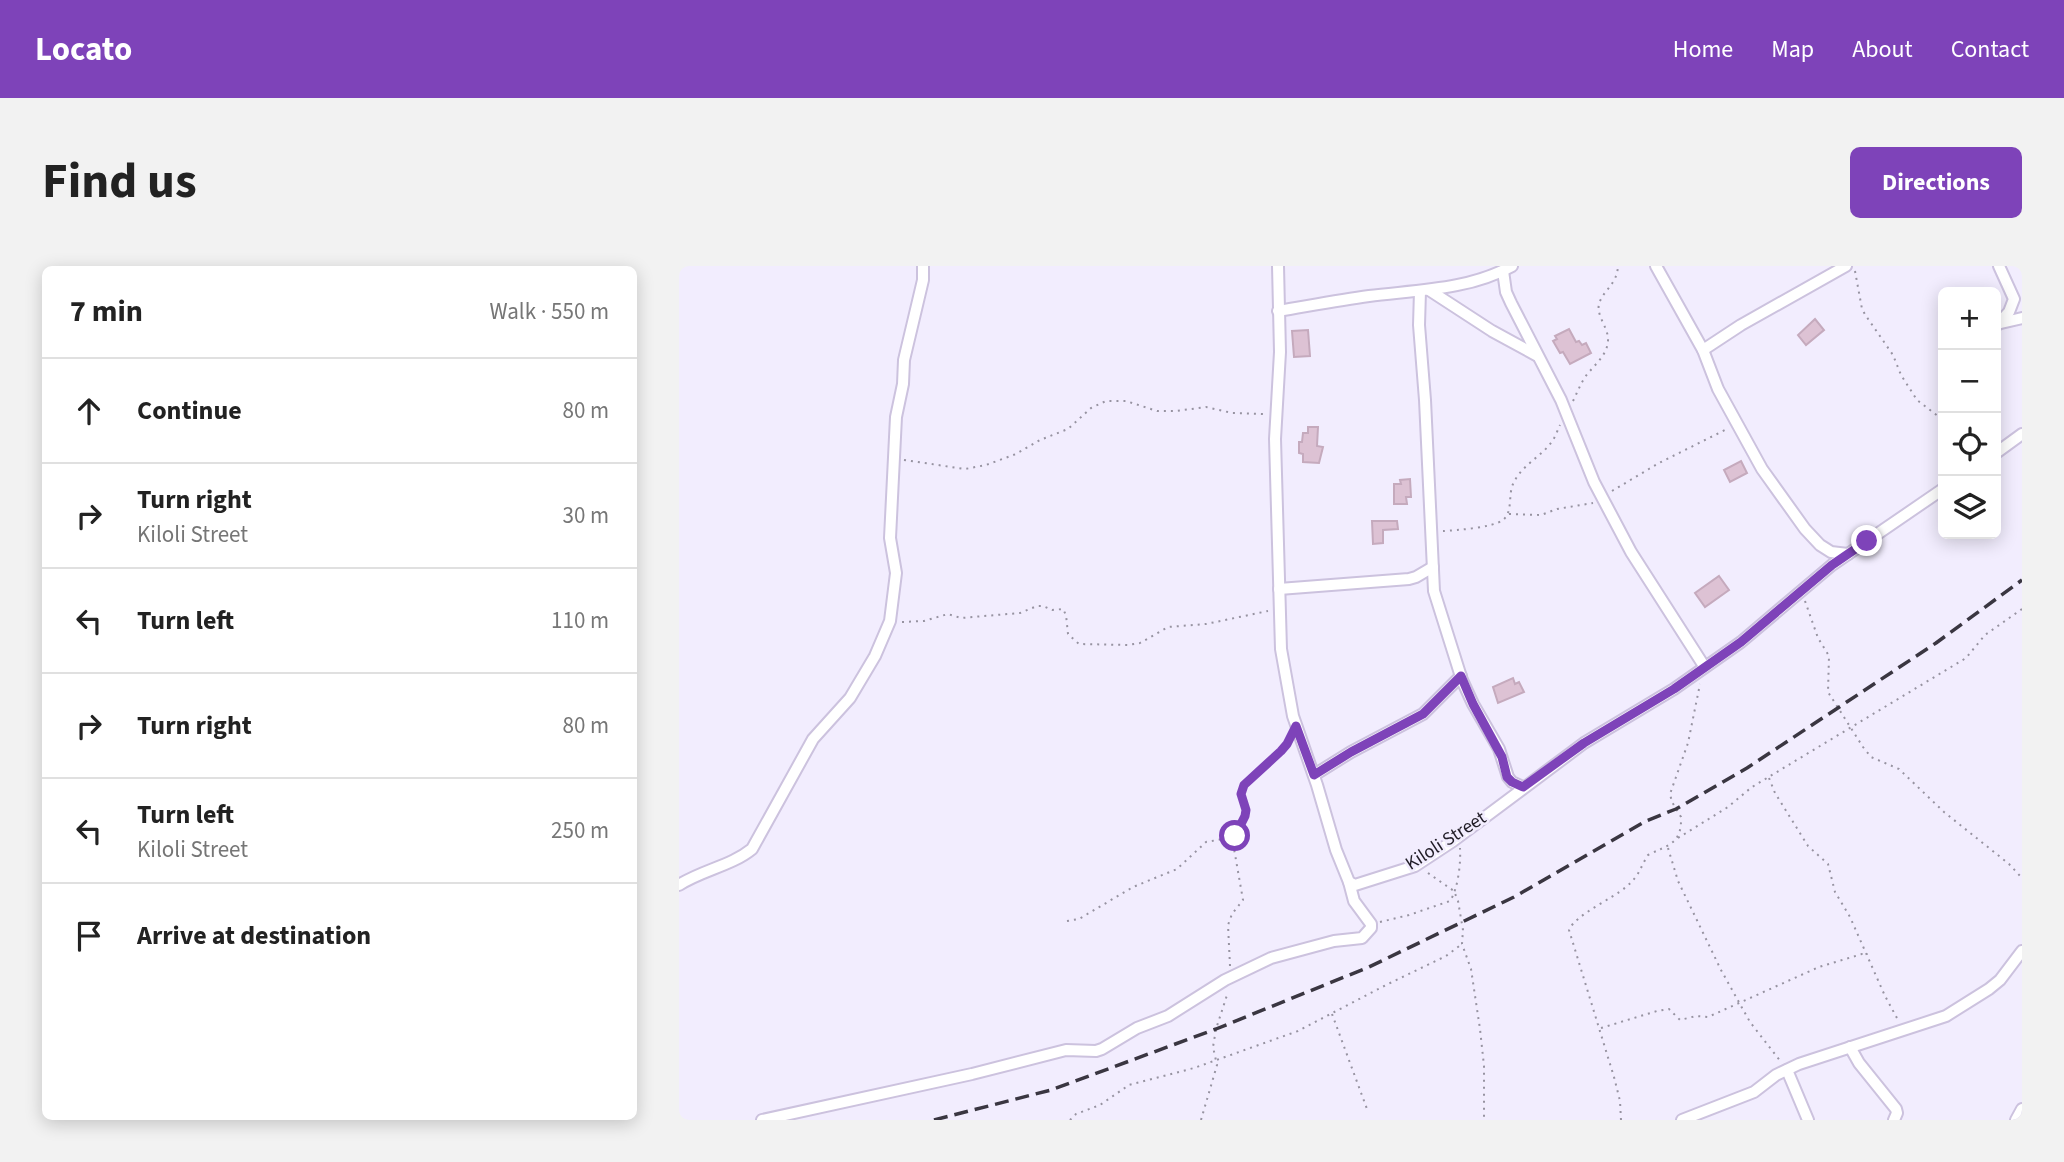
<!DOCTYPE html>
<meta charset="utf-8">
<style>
body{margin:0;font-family:"Source Sans 3",sans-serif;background:#f2f2f2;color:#222}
.controls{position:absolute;right:21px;top:21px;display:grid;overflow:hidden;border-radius:10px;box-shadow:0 4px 18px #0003}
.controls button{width:63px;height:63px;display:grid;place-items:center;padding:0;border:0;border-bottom:2px solid #e0e0e0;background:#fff;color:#222;font:35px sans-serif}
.stop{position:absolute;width:21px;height:21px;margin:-16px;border:5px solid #7e43b9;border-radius:50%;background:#fff}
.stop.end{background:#7e43b9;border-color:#fff;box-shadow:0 2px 7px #0008}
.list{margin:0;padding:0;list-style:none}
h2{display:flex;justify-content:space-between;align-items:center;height:91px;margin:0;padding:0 28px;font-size:30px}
h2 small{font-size:23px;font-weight:400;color:#767676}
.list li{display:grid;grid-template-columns:46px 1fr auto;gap:21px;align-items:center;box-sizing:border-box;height:105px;padding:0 28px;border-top:2px solid #e0e0e0}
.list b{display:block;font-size:26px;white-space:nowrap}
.list p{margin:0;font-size:23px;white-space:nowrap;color:#767676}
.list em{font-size:23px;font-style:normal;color:#767676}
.icon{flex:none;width:38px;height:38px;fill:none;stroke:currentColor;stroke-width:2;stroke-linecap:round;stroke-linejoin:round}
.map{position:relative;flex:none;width:1343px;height:854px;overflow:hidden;border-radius:10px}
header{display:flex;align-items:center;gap:42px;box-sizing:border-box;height:98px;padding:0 35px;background:#7e43b9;color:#fff}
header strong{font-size:33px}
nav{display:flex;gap:38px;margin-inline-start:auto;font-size:24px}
.intro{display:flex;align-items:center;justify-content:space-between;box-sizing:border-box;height:168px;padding:0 42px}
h1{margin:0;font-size:49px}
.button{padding:18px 32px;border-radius:10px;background:#7e43b9;color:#fff;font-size:24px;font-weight:700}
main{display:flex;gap:42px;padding:0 42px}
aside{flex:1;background:#fff;border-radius:10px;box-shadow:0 4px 18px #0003}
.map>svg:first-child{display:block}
.building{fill:#ddc2d4;stroke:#c5aabd;stroke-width:2}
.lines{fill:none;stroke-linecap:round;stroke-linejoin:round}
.minor-casing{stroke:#ccc2de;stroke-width:14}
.path{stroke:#9793a1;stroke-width:2;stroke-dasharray:2 5;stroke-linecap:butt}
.minor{stroke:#fff;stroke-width:10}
.rail{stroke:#3a3641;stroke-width:3.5;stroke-dasharray:14 7;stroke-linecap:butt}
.route{stroke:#7e43b9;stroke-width:9}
.labels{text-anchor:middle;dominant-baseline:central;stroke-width:5;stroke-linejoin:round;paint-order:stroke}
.street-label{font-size:19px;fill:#211d27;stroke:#f2edfe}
</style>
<header>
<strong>Locato</strong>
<nav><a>Home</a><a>Map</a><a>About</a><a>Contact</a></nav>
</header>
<div class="intro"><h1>Find us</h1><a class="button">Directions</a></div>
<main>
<aside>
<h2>7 min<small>Walk · 550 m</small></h2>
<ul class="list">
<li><svg class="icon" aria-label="ahead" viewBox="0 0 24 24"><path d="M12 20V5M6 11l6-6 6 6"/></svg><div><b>Continue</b></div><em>80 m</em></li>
<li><svg class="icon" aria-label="right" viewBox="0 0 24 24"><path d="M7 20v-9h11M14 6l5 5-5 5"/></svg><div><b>Turn right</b><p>Kiloli Street</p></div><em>30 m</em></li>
<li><svg class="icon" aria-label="left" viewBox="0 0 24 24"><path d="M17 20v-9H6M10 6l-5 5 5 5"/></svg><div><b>Turn left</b></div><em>110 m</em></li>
<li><svg class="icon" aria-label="right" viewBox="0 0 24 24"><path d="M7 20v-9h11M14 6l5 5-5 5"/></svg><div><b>Turn right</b></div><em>80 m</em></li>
<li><svg class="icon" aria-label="left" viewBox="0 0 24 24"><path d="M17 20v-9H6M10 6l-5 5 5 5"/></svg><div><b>Turn left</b><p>Kiloli Street</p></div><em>250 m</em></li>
<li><svg class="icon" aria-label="arrive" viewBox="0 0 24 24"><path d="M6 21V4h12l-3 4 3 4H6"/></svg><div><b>Arrive at destination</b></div></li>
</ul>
</aside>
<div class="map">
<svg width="1343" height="854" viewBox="0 0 1343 854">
<rect width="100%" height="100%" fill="#f2edfe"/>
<!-- building -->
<g class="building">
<polygon points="1136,53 1145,64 1127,79 1119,69"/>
<polygon points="890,63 897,76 900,75 903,79 907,77 912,87 891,98 884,86 881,87 874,75 878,73 876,70"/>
<polygon points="629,64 631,90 615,91 613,65"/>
<polygon points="629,161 639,161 638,180 644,181 640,197 624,196 624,188 620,187 620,176 623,176 624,167 629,167"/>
<polygon points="1062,195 1068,207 1051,216 1045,204"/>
<polygon points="731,213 732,231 727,231 728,238 715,238 715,218 722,218 721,214"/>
<polygon points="693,255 718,255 719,263 704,264 704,277 694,278"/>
<polygon points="1040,310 1050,324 1026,341 1016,327"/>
<polygon points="834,412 836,418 840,416 845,426 819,437 814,421"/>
</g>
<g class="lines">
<defs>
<g id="minor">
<polyline points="599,0 601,86 596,173 602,383 614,450 638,519 657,584 670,616 676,619 736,600 774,575 905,477 995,423 1062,376 1153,299 1264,223"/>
<polyline points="977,0 1024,84 1039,123 1083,203 1126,263 1141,279 1152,286 1169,288"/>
<polyline points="824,5 827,26 832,37 882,134 915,216 952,286 1025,400"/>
<polyline points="750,24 813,65 857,89"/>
<polyline points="741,25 740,59 746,134 755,325 783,414 794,438 820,483 829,511 833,516 844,521"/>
<path d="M599,45C629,40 660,34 690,30C739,24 789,24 833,0"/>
<polyline points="1322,57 1343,52"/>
<polyline points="1317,60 1330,46 1335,33 1320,0"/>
<polyline points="1024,84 1062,59 1167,0"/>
<polyline points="1317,187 1343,168"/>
<polyline points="600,323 730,313 737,311 754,301"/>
<polyline points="635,509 672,486 744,448 782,410"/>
<path d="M0,619C23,604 52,600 73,583L134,473L171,432L196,390L211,355L217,307L211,272L217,151L224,118L225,94L244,14V0"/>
<polyline points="1171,781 1180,797 1217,843 1218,847 1215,854"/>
<polyline points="1108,804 1129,854"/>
<polyline points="83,854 293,808 387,784 417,785 423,783 458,762 489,750 546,714 592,692 655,675 683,672 692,662 692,658 675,635 670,616"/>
<polyline points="1003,854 1075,826 1097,809 1120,798 1267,750 1310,723 1321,714 1343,685"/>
<polyline points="1337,854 1343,843"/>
</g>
</defs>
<!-- minor casing -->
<use href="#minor" class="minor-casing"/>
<!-- path -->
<g class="path">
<polyline points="1176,5 1183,43 1187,50 1214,89 1222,109 1238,134 1264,154"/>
<path d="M894,135C898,127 901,119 906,111C914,100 928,90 929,75C930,62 917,50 920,38C924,24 938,19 939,0"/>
<polyline points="225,194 286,203 307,199 337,188 361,174 389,163 412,142 427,135 447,135 478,145 497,145 527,141 553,147 586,148"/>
<polyline points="933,225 980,197 1048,163"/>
<polyline points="830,248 862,249 878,243 914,237"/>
<path d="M764,265C779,264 812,262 824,254C834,246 829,229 834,218C843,198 863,191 874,174C877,169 879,163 881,159"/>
<polyline points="1126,335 1139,372 1150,390 1149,426 1184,481 1192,491 1220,503 1265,546 1330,598 1343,612"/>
<polyline points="223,356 245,355 269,348 282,352 341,347 358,340 364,340 373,344 384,343 387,349 389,368 400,378 449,379 461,377 489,361 527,358 589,345"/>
<polyline points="1090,512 1096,527 1129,580 1149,598 1156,626 1171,651 1206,730 1219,754"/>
<polyline points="999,572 1049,541 1073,521 1287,392 1306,369 1343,343"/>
<polyline points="989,582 999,615 1042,704 1071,756 1102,796"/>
<polyline points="749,607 775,625 779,635 784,664 783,678 792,703 801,763 805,800 805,854"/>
<polyline points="388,655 400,653 454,621 498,603 527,576 555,571"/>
<path d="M701,656L730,649L771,635C779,623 782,597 781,582"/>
<path d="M551,700L549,659L553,648L564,634L554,577L566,550L567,543L562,524C574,504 598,494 611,474"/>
<polyline points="653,748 688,843"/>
<polyline points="922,762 978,745 990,743 1001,754 1017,750 1029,751 1140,701 1183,688 1189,688"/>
<polyline points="391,854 397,848 421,839 450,819 515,802 619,765 707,719 767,690 783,678"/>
<polyline points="522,854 538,799 534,781 537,763 549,726"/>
<path d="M942,854L941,835L935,811L890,664C896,649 933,633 947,621C962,608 960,603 969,589C988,579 1003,579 1002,551L993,536L991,528L1009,477L1021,418"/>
</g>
<!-- minor -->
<use href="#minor" class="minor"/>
<!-- rail -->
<polyline class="rail" points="255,854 372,824 537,763 690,701 835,631 967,555 997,543 1068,502 1257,377 1343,314"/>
</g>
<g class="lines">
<!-- route -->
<polyline class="route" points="556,570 566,550 567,544 562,528 565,519 602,485 608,478 617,460 635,509 672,486 744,448 782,410 794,438 823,491 828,511 833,516 844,521 905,477 995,423 1062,376 1153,299 1188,275"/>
</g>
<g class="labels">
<!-- street labels -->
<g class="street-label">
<text transform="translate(767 575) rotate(-33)">Kiloli Street</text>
</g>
</g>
</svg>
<div class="controls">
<button>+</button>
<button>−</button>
<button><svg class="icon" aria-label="locate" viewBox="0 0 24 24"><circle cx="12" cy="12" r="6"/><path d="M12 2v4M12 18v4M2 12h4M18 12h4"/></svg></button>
<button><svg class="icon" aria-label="layers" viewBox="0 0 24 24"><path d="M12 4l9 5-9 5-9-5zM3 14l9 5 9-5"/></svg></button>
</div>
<div class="stop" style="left:556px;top:570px"></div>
<div class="stop end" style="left:1188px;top:275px"></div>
</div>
</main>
